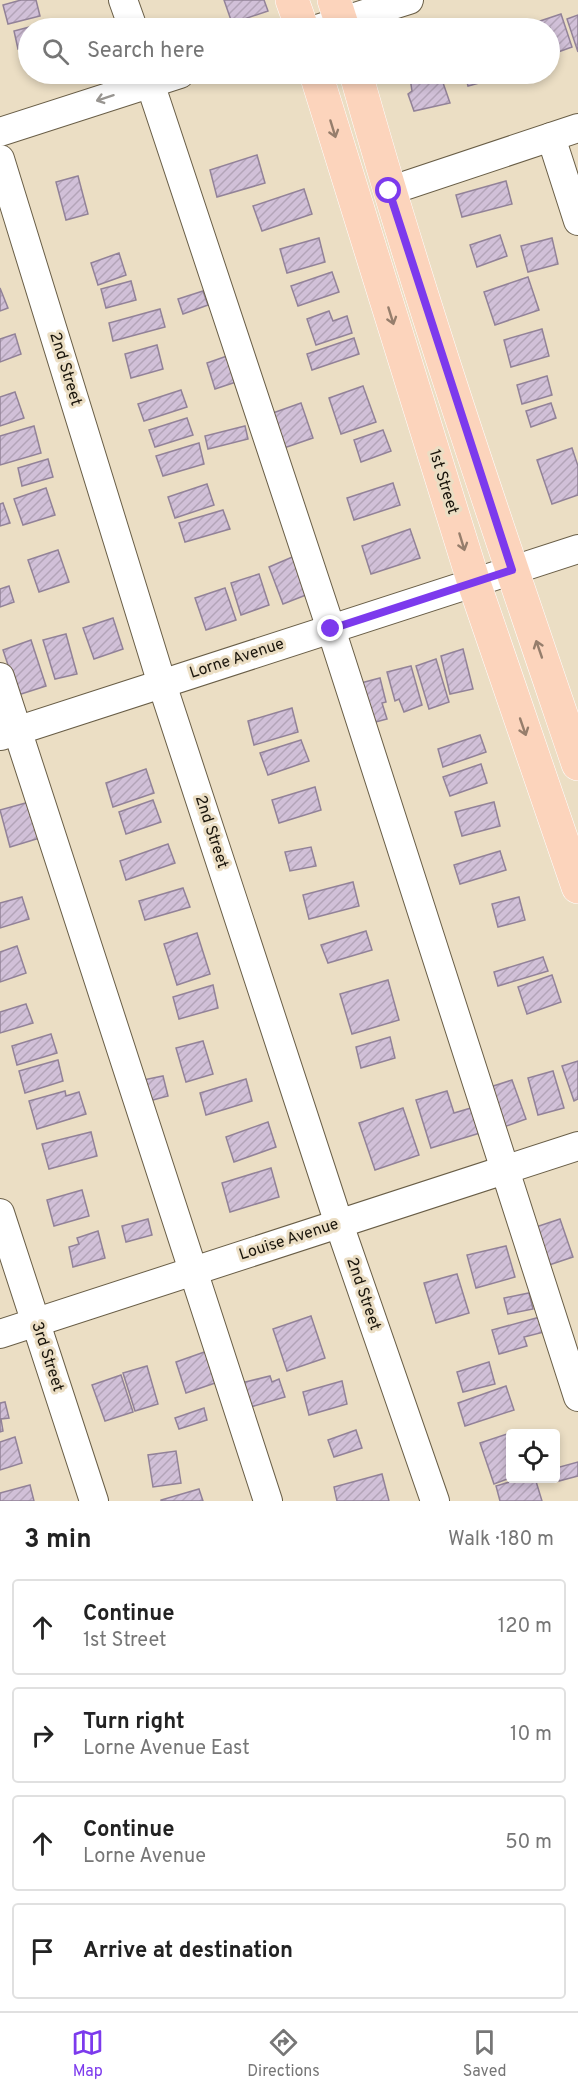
<!DOCTYPE html>
<meta charset="utf-8">
<style>
body{margin:0;font-family:Overpass,sans-serif;background:#f2f2f2;color:#222}
.controls{position:absolute;right:18px;bottom:18px;display:grid;overflow:hidden;border-radius:6px;box-shadow:0 3px 9px #0003}
.controls button{width:54px;height:54px;display:grid;place-items:center;padding:0;border:0;border-bottom:2px solid #e0e0e0;background:#fff;color:#222;font:30px sans-serif}
.stop{position:absolute;width:18px;height:18px;margin:-14px;border:4px solid #7c3aed;border-radius:50%;background:#fff}
.stop.end{background:#7c3aed;border-color:#fff;box-shadow:0 2px 6px #0008}
.list{margin:0;padding:0;list-style:none}
h2{display:flex;justify-content:space-between;align-items:center;height:78px;margin:0;padding:0 24px;font-size:26px}
h2 small{font-size:20px;font-weight:400;color:#767676}
.list li{display:grid;grid-template-columns:39px 1fr auto;gap:18px;align-items:center;box-sizing:border-box;height:96px;margin:0 12px 12px;padding:0 12px;border:2px solid #e0e0e0;border-radius:6px}
.list b{display:block;font-size:22px;white-space:nowrap}
.list p{margin:0;font-size:20px;white-space:nowrap;color:#767676}
.list em{font-size:20px;font-style:normal;color:#767676}
.icon{flex:none;width:33px;height:33px;fill:none;stroke:currentColor;stroke-width:2;stroke-linecap:round;stroke-linejoin:round}
.map{position:relative;flex:none;width:578px;height:1501px;overflow:hidden}
.search{position:absolute;background:#fff;box-shadow:0 3px 9px #0003;left:18px;right:18px;top:18px;height:66px;display:flex;align-items:center;gap:15px;box-sizing:border-box;padding:0 21px;border-radius:33px;color:#767676;font-size:22px}
.sheet{height:510px;background:#fff}
nav{display:flex;justify-content:space-around;align-items:center;box-sizing:border-box;height:84px;border-top:2px solid #e0e0e0;background:#fff;font-size:16px;color:#767676}
nav a{display:grid;justify-items:center;gap:3px}
nav .on{color:#7c3aed}
.map>svg:first-child{display:block}
.building{fill:url(#building-hatch);stroke:#928298;stroke-width:1.5}
.lines{fill:none;stroke-linecap:round;stroke-linejoin:round}
.minor-casing{stroke:#695e47;stroke-width:30}
.major-casing{stroke:#fff;stroke-width:34}
.minor{stroke:#fff;stroke-width:28}
.major{stroke:#fcd4bc;stroke-width:33}
.oneway{stroke:#989591}
.oneway2{stroke:#967e6c}
.route{stroke:#7c3aed;stroke-width:8}
.labels{text-anchor:middle;dominant-baseline:central;stroke-width:6;stroke-linejoin:round;paint-order:stroke}
.street-label{font-size:16px;fill:#19140b;stroke:#ebdec4}
</style>
<div class="map">
<svg width="578" height="1501" viewBox="0 0 578 1501">
<defs>
<pattern id="building-hatch" width="6" height="6" patternUnits="userSpaceOnUse" patternTransform="scale(1.5)"><rect width="6" height="6" fill="#d1c0d8"/><path d="M-1 1l2-2M0 6l6-6M5 7l2-2" fill="none" stroke="#b3a4b8"/></pattern>
</defs>
<rect width="100%" height="100%" fill="#ebdec4"/>
<!-- building -->
<g class="building">
<polygon points="21,0 36,0 40,16 8,24 3,5"/>
<polygon points="224,0 264,0 268,11 232,23"/>
<polygon points="561,14 572,47 550,55 550,28 533,28 531,24"/>
<polygon points="578,15 578,52 567,19"/>
<polygon points="121,18 125,28 100,28 99,25"/>
<polygon points="41,24 42,28 28,28 28,46 18,49 14,31"/>
<polygon points="422,74 440,74 450,103 414,111 408,94 412,91 410,78"/>
<polygon points="465,74 493,74 494,79 468,86"/>
<polygon points="257,155 265,183 217,197 210,170"/>
<polygon points="78,176 88,214 66,220 56,182"/>
<polygon points="506,181 512,204 462,217 456,195"/>
<polygon points="304,189 312,214 262,231 253,206"/>
<polygon points="500,235 507,256 477,267 470,245"/>
<polygon points="319,238 325,262 287,273 280,249"/>
<polygon points="552,238 558,264 528,272 521,246"/>
<polygon points="119,253 126,275 98,285 91,263"/>
<polygon points="332,272 339,292 298,306 291,286"/>
<polygon points="528,277 539,310 495,325 484,292"/>
<polygon points="131,281 136,300 106,308 101,289"/>
<polygon points="0,288 8,308 0,311"/>
<polygon points="203,291 208,305 183,314 178,299"/>
<polygon points="160,309 165,327 113,341 109,323"/>
<polygon points="329,311 333,321 347,316 352,333 316,345 307,319"/>
<polygon points="542,329 549,356 511,367 504,340"/>
<polygon points="15,334 21,354 0,362 0,339"/>
<polygon points="354,338 359,354 312,370 307,354"/>
<polygon points="157,345 163,369 131,378 125,354"/>
<polygon points="227,356 236,382 215,389 207,363"/>
<polygon points="547,376 552,395 522,404 517,385"/>
<polygon points="363,386 376,422 341,434 329,398"/>
<polygon points="181,390 187,407 144,421 138,404"/>
<polygon points="15,392 24,418 0,426 0,397"/>
<polygon points="301,403 313,438 281,449 270,414"/>
<polygon points="551,403 556,418 531,427 526,411"/>
<polygon points="187,418 193,435 155,447 149,430"/>
<polygon points="34,426 41,453 0,465 0,436"/>
<polygon points="245,426 248,439 208,449 205,436"/>
<polygon points="383,430 391,451 361,462 354,440"/>
<polygon points="199,443 204,464 163,476 156,456"/>
<polygon points="572,448 578,466 578,495 552,504 537,460"/>
<polygon points="48,459 53,477 22,486 18,468"/>
<polygon points="393,483 400,505 354,520 347,498"/>
<polygon points="207,484 214,505 175,518 168,497"/>
<polygon points="46,488 55,515 23,525 14,499"/>
<polygon points="3,503 10,523 0,526 0,504"/>
<polygon points="223,510 230,529 185,542 179,523"/>
<polygon points="410,529 420,558 371,574 362,546"/>
<polygon points="58,550 69,582 39,592 28,560"/>
<polygon points="297,555 311,593 283,604 269,567"/>
<polygon points="259,574 269,605 241,615 231,583"/>
<polygon points="9,586 14,602 0,607 0,589"/>
<polygon points="225,588 236,620 206,630 195,598"/>
<polygon points="113,618 123,649 94,659 83,628"/>
<polygon points="66,634 77,674 55,679 43,640"/>
<polygon points="31,640 46,686 18,695 3,650"/>
<polygon points="463,649 473,689 450,694 441,656"/>
<polygon points="436,659 449,702 429,709 416,666"/>
<polygon points="411,666 422,705 404,712 399,699 395,701 387,672"/>
<polygon points="380,678 386,702 382,703 387,719 364,725 353,685"/>
<polygon points="292,708 298,732 254,745 248,721"/>
<polygon points="480,735 486,752 443,767 438,749"/>
<polygon points="301,740 309,761 268,775 260,753"/>
<polygon points="481,764 487,783 450,796 443,777"/>
<polygon points="146,769 154,793 113,807 106,783"/>
<polygon points="315,787 321,810 279,823 272,800"/>
<polygon points="153,800 161,822 126,834 119,812"/>
<polygon points="33,801 43,837 10,847 0,810"/>
<polygon points="494,802 500,826 462,836 455,812"/>
<polygon points="168,844 175,863 126,880 120,861"/>
<polygon points="311,847 316,866 290,871 285,852"/>
<polygon points="500,851 506,870 460,884 454,865"/>
<polygon points="353,882 359,906 309,919 303,895"/>
<polygon points="183,888 190,907 145,920 139,901"/>
<polygon points="22,897 29,919 0,928 0,903"/>
<polygon points="519,897 525,920 498,927 492,904"/>
<polygon points="366,931 372,950 328,963 321,945"/>
<polygon points="197,933 210,974 177,985 164,944"/>
<polygon points="17,946 26,973 0,982 0,952"/>
<polygon points="543,957 548,971 498,986 494,972"/>
<polygon points="552,975 561,1002 527,1014 518,987"/>
<polygon points="388,980 399,1020 352,1034 340,994"/>
<polygon points="213,985 218,1008 179,1019 173,997"/>
<polygon points="26,1004 33,1023 0,1033 0,1012"/>
<polygon points="51,1034 57,1053 17,1065 12,1046"/>
<polygon points="390,1037 395,1058 361,1068 356,1047"/>
<polygon points="203,1041 213,1074 186,1082 176,1048"/>
<polygon points="58,1060 63,1081 25,1093 19,1071"/>
<polygon points="578,1061 578,1099 574,1101 562,1066"/>
<polygon points="553,1071 564,1108 538,1115 528,1078"/>
<polygon points="163,1076 168,1096 149,1101 143,1080"/>
<polygon points="246,1079 252,1101 206,1115 200,1093"/>
<polygon points="512,1080 526,1119 498,1129 484,1089"/>
<polygon points="65,1091 66,1096 79,1092 86,1114 37,1129 29,1101"/>
<polygon points="447,1091 454,1113 471,1108 480,1133 431,1148 416,1100"/>
<polygon points="403,1108 419,1155 375,1170 359,1123"/>
<polygon points="268,1122 276,1147 234,1162 226,1137"/>
<polygon points="91,1132 97,1156 49,1169 42,1144"/>
<polygon points="271,1168 279,1197 230,1212 222,1183"/>
<polygon points="82,1190 89,1216 54,1226 47,1200"/>
<polygon points="148,1219 152,1235 126,1242 122,1226"/>
<polygon points="560,1219 573,1257 543,1267 530,1229"/>
<polygon points="98,1231 105,1258 73,1267 69,1247 79,1244 77,1238"/>
<polygon points="506,1246 515,1277 476,1288 467,1255"/>
<polygon points="457,1274 469,1313 436,1323 424,1283"/>
<polygon points="529,1293 533,1309 508,1314 504,1298"/>
<polygon points="311,1316 325,1358 287,1371 273,1329"/>
<polygon points="540,1317 544,1332 524,1337 527,1346 499,1354 492,1330"/>
<polygon points="210,1350 221,1381 186,1393 176,1362"/>
<polygon points="489,1362 495,1384 463,1392 457,1372"/>
<polygon points="147,1366 158,1404 135,1411 123,1373"/>
<polygon points="121,1375 133,1412 105,1421 92,1385"/>
<polygon points="270,1376 272,1382 279,1379 285,1397 247,1408 241,1383"/>
<polygon points="342,1381 347,1404 309,1415 303,1392"/>
<polygon points="506,1386 514,1410 465,1426 458,1403"/>
<polygon points="5,1402 9,1418 1,1419 3,1431 0,1432 0,1403"/>
<polygon points="204,1408 207,1420 179,1429 175,1418"/>
<polygon points="356,1430 362,1448 334,1457 328,1440"/>
<polygon points="516,1431 517,1434 510,1434 510,1478 494,1484 480,1443"/>
<polygon points="15,1437 22,1463 0,1470 0,1442"/>
<polygon points="176,1451 181,1483 153,1487 148,1455"/>
<polygon points="578,1462 578,1476 559,1481 556,1468"/>
<polygon points="382,1474 389,1501 337,1501 334,1487"/>
<polygon points="523,1478 535,1478 542,1501 500,1501 496,1486"/>
<polygon points="30,1485 34,1501 0,1501 0,1493"/>
<polygon points="199,1489 203,1501 161,1501 161,1500"/>
</g>
<g class="lines">
<defs>
<g id="minor">
<polyline points="123,0 133,28"/>
<polyline points="320,28 409,0"/>
<polyline points="147,74 331,629 578,1397"/>
<polyline points="0,132 180,74"/>
<polyline points="551,137 578,221"/>
<polyline points="0,159 162,684 339,1224 435,1501"/>
<polyline points="389,191 578,128"/>
<polyline points="0,677 268,1501"/>
<polyline points="1,736 578,549"/>
<polyline points="0,1213 94,1501"/>
<polyline points="0,1334 578,1146"/>
</g>
<g id="major">
<polyline points="292,0 302,28"/>
<polyline points="334,0 343,28"/>
<polyline points="316,74 474,583 578,887"/>
<path d="M356,74C421,306 500,535 578,764"/>
</g>
</defs>
<!-- minor casing -->
<use href="#minor" class="minor-casing"/>
<!-- major casing -->
<use href="#major" class="major-casing"/>
<!-- minor -->
<use href="#minor" class="minor"/>
<!-- major -->
<use href="#major" class="major"/>
</g>
<!-- one-way arrows -->
<defs><path id="oneway-shaft" d="M-6 0H5M1.5-3L5.5 0L1.5 3" fill="none" stroke-width="1.6" stroke-linecap="round" stroke-linejoin="round" transform="scale(1.5)"/></defs>
<use class="oneway" href="#oneway-shaft" transform="translate(105 98) rotate(162)"/>
<g class="oneway2">
<use href="#oneway-shaft" transform="translate(333 129) rotate(73)"/>
<use href="#oneway-shaft" transform="translate(391 316) rotate(73)"/>
<use href="#oneway-shaft" transform="translate(462 542) rotate(73)"/>
<use href="#oneway-shaft" transform="translate(539 649) rotate(-109)"/>
<use href="#oneway-shaft" transform="translate(523 727) rotate(71)"/>
</g>
<g class="lines">
<!-- route -->
<polyline class="route" points="331,629 512,570 389,191"/>
</g>
<g class="labels">
<!-- street labels -->
<g class="street-label">
<text transform="translate(65 369) rotate(73)">2nd Street</text>
<text transform="translate(443 482) rotate(73)">1st Street</text>
<text transform="translate(237 659) rotate(-18)">Lorne Avenue</text>
<text transform="translate(211 832) rotate(72)">2nd Street</text>
<text transform="translate(289 1240) rotate(-18)">Louise Avenue</text>
<text transform="translate(363 1294) rotate(71)">2nd Street</text>
<text transform="translate(47 1357) rotate(72)">3rd Street</text>
</g>
</g>
</svg>
<div class="controls">
<button><svg class="icon" aria-label="locate" viewBox="0 0 24 24"><circle cx="12" cy="12" r="6"/><path d="M12 2v4M12 18v4M2 12h4M18 12h4"/></svg></button>
</div>
<div class="stop" style="left:389px;top:191px"></div>
<div class="stop end" style="left:331px;top:629px"></div>
<div class="search"><svg class="icon" aria-label="search" viewBox="0 0 24 24"><circle cx="10" cy="10" r="6"/><path d="M15 15l6 6"/></svg>Search here</div>
</div>
<section class="sheet">
<h2>3 min<small>Walk · 180 m</small></h2>
<ul class="list">
<li><svg class="icon" aria-label="ahead" viewBox="0 0 24 24"><path d="M12 20V5M6 11l6-6 6 6"/></svg><div><b>Continue</b><p>1st Street</p></div><em>120 m</em></li>
<li><svg class="icon" aria-label="right" viewBox="0 0 24 24"><path d="M7 20v-9h11M14 6l5 5-5 5"/></svg><div><b>Turn right</b><p>Lorne Avenue East</p></div><em>10 m</em></li>
<li><svg class="icon" aria-label="ahead" viewBox="0 0 24 24"><path d="M12 20V5M6 11l6-6 6 6"/></svg><div><b>Continue</b><p>Lorne Avenue</p></div><em>50 m</em></li>
<li><svg class="icon" aria-label="arrive" viewBox="0 0 24 24"><path d="M6 21V4h12l-3 4 3 4H6"/></svg><div><b>Arrive at destination</b></div></li>
</ul>
</section>
<nav>
<a class="on"><svg class="icon" aria-label="map" viewBox="0 0 24 24"><path d="M3 6l6-2 6 2 6-2v14l-6 2-6-2-6 2zM9 4v14M15 6v14"/></svg>Map</a>
<a><svg class="icon" aria-label="directions" viewBox="0 0 24 24"><path d="M12 3l9 9-9 9-9-9zM9 14v-3h6M13 9l2 2-2 2"/></svg>Directions</a>
<a><svg class="icon" aria-label="saved" viewBox="0 0 24 24"><path d="M7 4h10v16l-5-4-5 4z"/></svg>Saved</a>
</nav>
